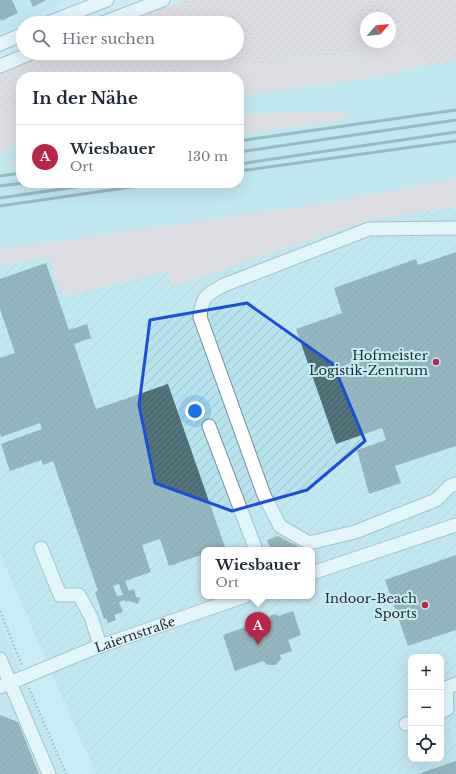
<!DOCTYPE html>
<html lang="de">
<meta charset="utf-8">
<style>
body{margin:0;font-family:"Libre Baskerville",serif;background:#f2f2f3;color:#1f2937}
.controls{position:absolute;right:12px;bottom:12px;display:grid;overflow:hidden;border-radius:8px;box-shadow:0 4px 16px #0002}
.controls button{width:36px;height:36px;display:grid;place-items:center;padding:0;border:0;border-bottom:1px solid #e0e1e3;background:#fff;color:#1f2937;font:20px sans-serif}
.compass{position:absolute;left:360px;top:12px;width:36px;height:36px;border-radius:50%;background:#fff;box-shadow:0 4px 16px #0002;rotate:62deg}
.you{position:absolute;left:195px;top:411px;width:14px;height:14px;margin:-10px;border:3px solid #fff;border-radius:50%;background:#1a73e8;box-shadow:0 0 0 6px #1a73e833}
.badge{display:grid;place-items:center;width:26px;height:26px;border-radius:50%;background:#b82749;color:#fff;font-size:13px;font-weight:700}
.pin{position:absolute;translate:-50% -33px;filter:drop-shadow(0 1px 2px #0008)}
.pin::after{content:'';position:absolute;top:21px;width:14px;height:12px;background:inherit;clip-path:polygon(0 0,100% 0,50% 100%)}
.popup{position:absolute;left:201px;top:547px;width:114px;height:52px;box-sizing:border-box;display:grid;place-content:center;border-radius:8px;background:#fff;filter:drop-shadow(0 1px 3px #0005);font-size:13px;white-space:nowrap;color:#747a83}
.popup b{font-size:15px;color:#1f2937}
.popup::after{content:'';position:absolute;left:50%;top:100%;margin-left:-8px;border:8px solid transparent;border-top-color:#fff}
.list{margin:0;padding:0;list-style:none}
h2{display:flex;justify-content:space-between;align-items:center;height:52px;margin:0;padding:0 16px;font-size:17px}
h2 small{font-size:13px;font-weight:400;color:#747a83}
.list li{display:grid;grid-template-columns:26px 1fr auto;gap:12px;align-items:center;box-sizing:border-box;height:64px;padding:0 16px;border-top:1px solid #e0e1e3}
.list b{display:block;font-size:15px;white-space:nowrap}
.list p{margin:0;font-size:13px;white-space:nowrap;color:#747a83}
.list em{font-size:13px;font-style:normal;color:#747a83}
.icon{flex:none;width:22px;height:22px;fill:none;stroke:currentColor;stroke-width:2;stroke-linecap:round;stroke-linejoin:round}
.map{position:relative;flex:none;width:456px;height:774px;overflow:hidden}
.search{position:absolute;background:#fff;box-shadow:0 4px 16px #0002;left:16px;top:16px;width:228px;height:44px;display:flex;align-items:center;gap:10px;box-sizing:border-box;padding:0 14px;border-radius:22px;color:#747a83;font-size:15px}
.panel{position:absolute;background:#fff;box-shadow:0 4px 16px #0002;left:16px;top:72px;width:228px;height:116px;border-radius:16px}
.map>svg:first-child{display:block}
.built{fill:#b7e1ec}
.industrial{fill:url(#industrial-furrows);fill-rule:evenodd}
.grass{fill:#f2cccf}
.park{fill:url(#park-dots);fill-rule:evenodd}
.building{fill:url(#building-hatch);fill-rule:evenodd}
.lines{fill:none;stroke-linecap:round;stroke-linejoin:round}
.minor-casing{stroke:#73929a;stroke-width:15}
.path{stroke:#839ba2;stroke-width:2.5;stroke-dasharray:2 2;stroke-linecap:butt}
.minor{stroke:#fff;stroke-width:13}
.rail{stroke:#63777d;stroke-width:3}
.marked{fill:none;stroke:#1d4ed8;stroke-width:3;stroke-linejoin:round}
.poi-dot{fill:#b82749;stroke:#cbecf5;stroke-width:1.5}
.labels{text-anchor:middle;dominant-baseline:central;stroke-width:4;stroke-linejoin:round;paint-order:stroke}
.poi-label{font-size:13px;fill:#1d292d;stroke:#cbecf5;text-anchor:end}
.street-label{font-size:13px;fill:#1d292d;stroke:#cbecf5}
</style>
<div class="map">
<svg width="456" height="774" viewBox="0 0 456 774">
<defs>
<pattern id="industrial-furrows" width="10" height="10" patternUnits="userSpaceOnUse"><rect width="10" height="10" fill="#b7e1ec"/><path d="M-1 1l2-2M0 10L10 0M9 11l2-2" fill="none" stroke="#9dc1cb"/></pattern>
<pattern id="park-dots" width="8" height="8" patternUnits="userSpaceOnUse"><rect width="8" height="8" fill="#f2cccf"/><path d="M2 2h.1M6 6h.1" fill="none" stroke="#cfafb2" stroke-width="1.8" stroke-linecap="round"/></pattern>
<pattern id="building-hatch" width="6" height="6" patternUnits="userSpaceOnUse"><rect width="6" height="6" fill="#55737b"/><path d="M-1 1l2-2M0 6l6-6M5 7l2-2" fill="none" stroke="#465e65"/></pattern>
</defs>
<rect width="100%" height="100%" fill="#cbecf5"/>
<!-- built -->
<g class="built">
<polygon points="0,0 67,0 0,34"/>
<polygon points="456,61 456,178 314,205 0,250 0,169 21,166 21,183 239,183 239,135 347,119 346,111 239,114 239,96 356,81 443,63"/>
<polygon points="21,143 21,157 0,169 0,154"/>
<polygon points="0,621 19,666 64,774 0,774"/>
</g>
<!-- industrial -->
<path class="industrial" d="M456,207V774H96L0,554V265L49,258L63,297L167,271L174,286L371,219ZM204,550H312V596H204ZM411,657H441V759H411Z"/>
<!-- grass -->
<g class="grass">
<path d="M418,43L424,66C363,82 301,88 239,96V77H139C180,68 222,67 263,63C315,59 367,52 418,43Z"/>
<polygon points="21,104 21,143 0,154 0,114"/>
<polygon points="346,111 347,119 239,135 239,114"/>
<polygon points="21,157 21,166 0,169"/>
<polygon points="456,178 456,207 371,219 174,286 167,271 63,297 49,258 0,265 0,250 314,205"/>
</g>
<!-- park -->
<path class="park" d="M186,0H456V61L424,66L418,43L376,50L265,63L163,72L139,77H21V104L0,114V70L40,53H237V23H121ZM366,18H390V42H366Z"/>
<!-- building -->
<g class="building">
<polygon points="0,0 12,0 18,13 1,21 0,18"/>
<polygon points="30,0 46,0 33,7"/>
<polygon points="456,252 456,446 395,466 401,483 369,494 357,450 386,440 382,428 336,444 296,329 342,313 334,288 416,259 418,265"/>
<path d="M46,263L69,330L87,324L91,338L74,344L96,409L168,384L225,547L216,550H204V554L169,566L160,539L142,545L151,572L125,581L129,591L134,589L136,597L140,598L138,604L129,601L125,602V600L119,602L123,612L114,615L116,620L108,623L106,618L104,619L95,592L98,591L53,461L43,465L41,460L10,471L1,444L42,429L40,423L1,437L0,434V358L15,353L0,309V279ZM119,584L123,595L117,596L113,586Z"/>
<polygon points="278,536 301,548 302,550 271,550 267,540"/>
<polygon points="456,555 456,630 408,646 385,580"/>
<polygon points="293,611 301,635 288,640 292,651 280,655 281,659 276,665 268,665 263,661 235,671 223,635 269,619 271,615 276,614 278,616"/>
<polygon points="0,715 18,722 39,774 0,774"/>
<polygon points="456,761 456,774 418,774"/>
</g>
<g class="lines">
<defs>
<g id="minor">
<polyline points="48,23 107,0"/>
<polyline points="102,23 163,0"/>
<polyline points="0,44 23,34"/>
<polyline points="0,66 31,53"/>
<path d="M456,228L369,229L224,285C207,295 202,295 200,317L264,495L280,526L309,543L355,532L436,500L450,486L456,484"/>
<polyline points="209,426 256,550"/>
<polyline points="41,548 60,595 79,595 92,619 100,646"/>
<polyline points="312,573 456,525"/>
<polyline points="0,659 49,774"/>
<path id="s1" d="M0,687L92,649L245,596"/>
<polyline points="441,712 447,709 446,688 456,684"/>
<polyline points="406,724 411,723"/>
</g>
</defs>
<!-- minor casing -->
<use href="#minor" class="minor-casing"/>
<!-- path -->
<g class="path">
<polyline points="0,611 22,666"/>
<polyline points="29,688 66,774"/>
</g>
<!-- minor -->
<use href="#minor" class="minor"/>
<!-- rail -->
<g class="rail">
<polyline points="239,141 456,110"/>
<polyline points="239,152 456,120"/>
<polyline points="239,164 456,132"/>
<polyline points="239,171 456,141"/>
<polyline points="0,176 21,173"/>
<polyline points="0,186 23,183"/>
<polyline points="0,198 103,183"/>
<polyline points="0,206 159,183"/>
</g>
</g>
<!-- marked area -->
<path d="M0 0H456V774H0ZM247,303L333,364L365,441L307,490L232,511L155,483L139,405L150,320Z" fill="#cbecf5" fill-opacity=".55" fill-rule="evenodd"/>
<path class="marked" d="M247,303L333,364L365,441L307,490L232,511L155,483L139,405L150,320Z"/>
<!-- markers -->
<g class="poi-dot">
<circle cx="436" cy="362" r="4"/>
<circle cx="425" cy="605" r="4"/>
</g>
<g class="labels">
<!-- poi labels -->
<g class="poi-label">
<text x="428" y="355">Hofmeister<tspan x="428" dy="15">Logistik-Zentrum</tspan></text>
<text x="417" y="598">Indoor-Beach<tspan x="417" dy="15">Sports</tspan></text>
</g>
<!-- street labels -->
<g class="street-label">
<text stroke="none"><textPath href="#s1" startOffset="145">Laiernstraße</textPath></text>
</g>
</g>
</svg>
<div class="controls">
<button>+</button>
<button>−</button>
<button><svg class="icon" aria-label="locate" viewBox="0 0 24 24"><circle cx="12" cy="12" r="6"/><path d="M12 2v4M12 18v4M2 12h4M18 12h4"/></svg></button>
</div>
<svg class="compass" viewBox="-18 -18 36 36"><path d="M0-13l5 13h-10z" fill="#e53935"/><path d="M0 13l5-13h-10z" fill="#747a83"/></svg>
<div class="you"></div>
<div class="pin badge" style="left:258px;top:645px">A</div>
<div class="popup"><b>Wiesbauer</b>Ort</div>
<div class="search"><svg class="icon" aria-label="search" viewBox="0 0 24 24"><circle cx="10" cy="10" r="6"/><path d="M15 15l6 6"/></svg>Hier suchen</div>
<section class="panel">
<h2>In der Nähe<small></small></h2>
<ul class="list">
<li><span class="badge">A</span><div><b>Wiesbauer</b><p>Ort</p></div><em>130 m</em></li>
</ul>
</section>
</div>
